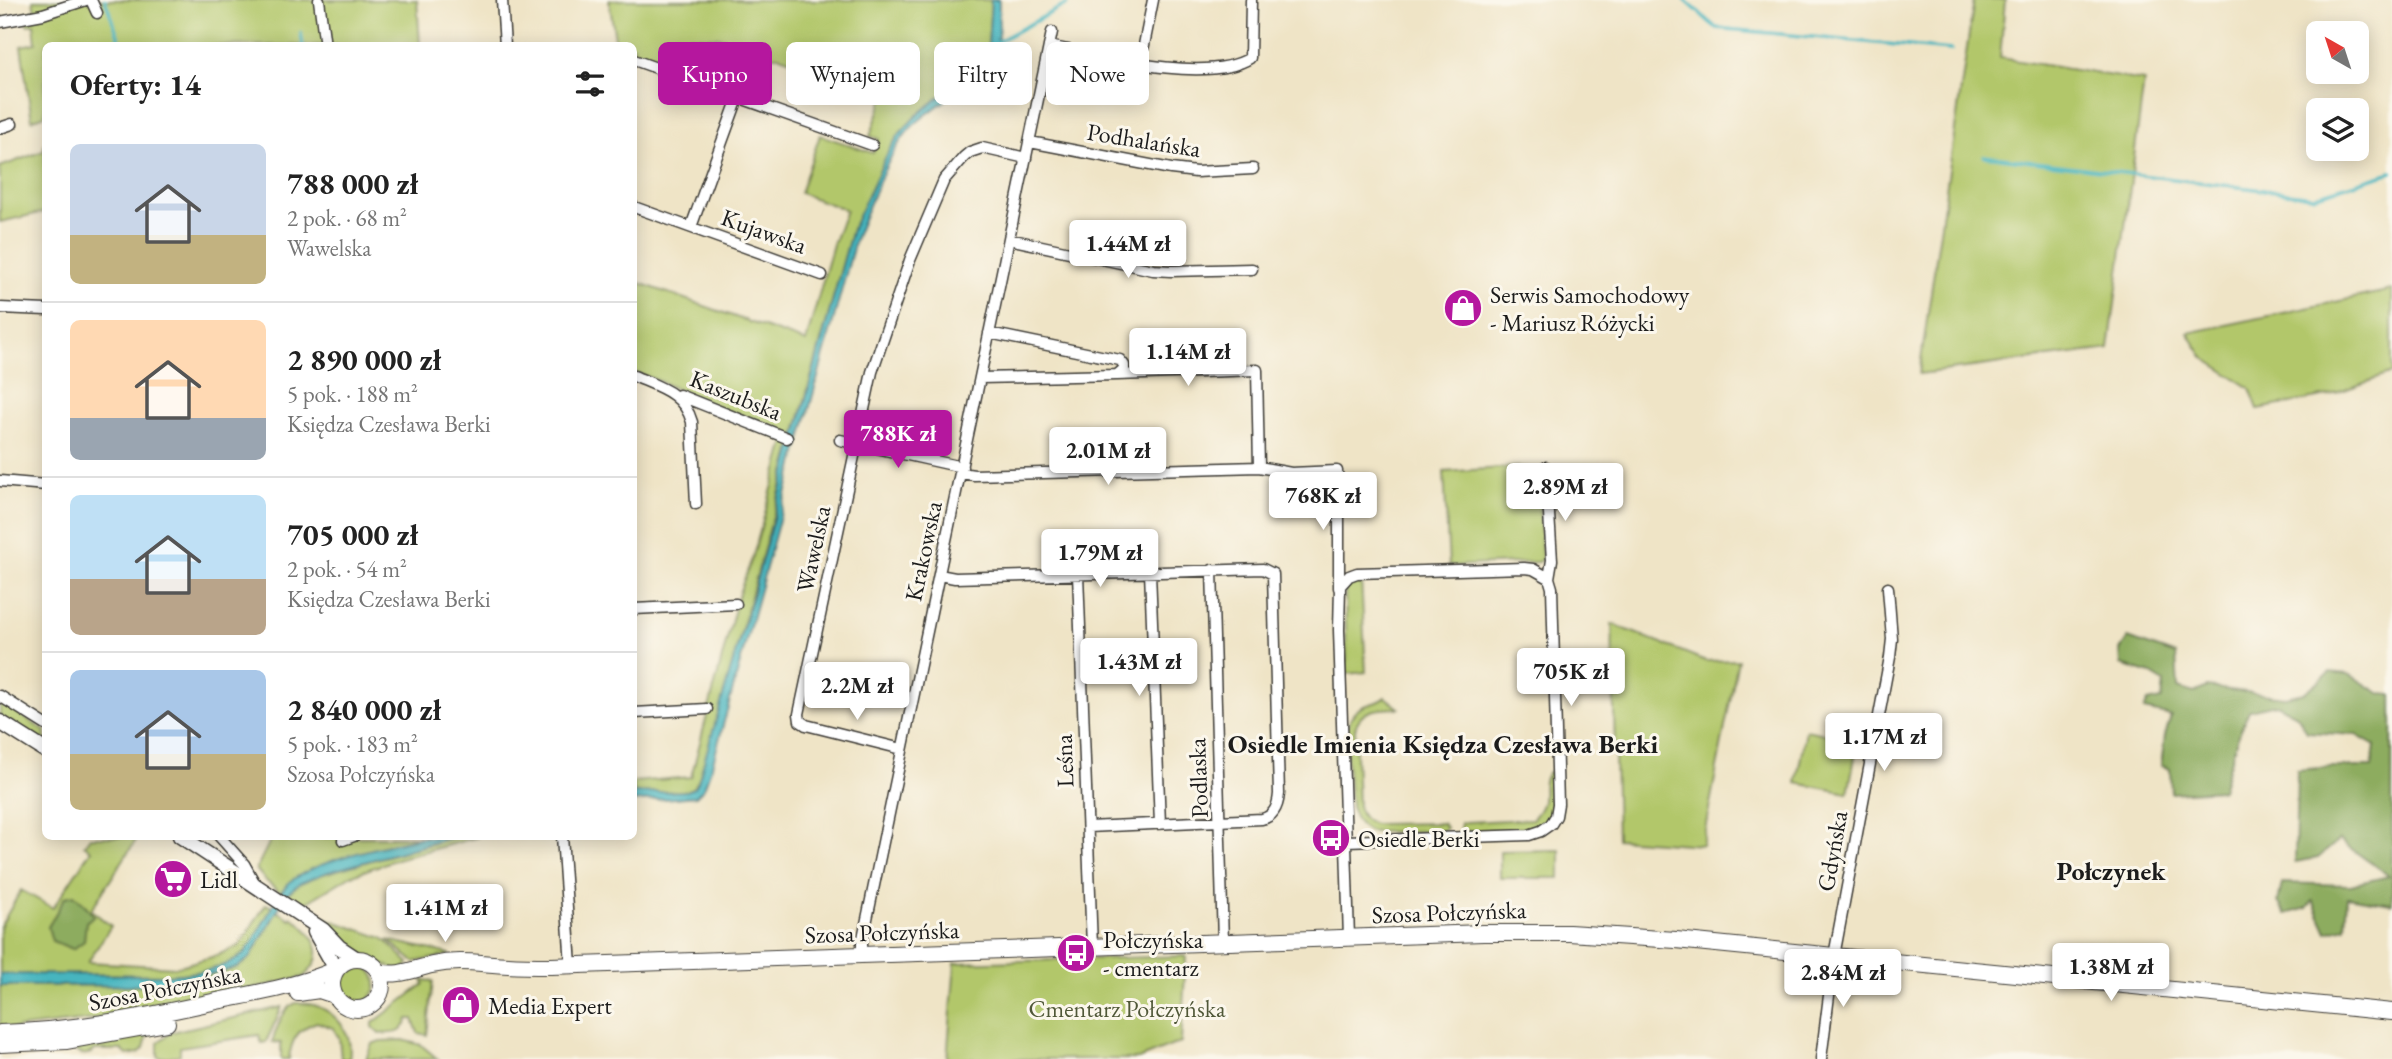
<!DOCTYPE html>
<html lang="pl">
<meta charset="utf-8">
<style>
:root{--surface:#fff;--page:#f2f2f2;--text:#222;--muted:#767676;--line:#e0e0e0;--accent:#b5179e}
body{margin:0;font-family:"EB Garamond",serif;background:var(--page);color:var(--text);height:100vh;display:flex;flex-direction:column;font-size:26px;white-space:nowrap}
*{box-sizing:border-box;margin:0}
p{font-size:23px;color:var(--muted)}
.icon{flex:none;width:38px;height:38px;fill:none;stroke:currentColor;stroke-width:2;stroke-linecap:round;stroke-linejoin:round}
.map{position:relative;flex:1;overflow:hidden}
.drawer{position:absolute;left:42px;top:42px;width:595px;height:798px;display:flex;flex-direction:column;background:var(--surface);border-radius:10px;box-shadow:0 4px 18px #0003}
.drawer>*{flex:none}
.guide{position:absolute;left:658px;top:42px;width:665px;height:63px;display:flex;gap:14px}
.needle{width:46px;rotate:321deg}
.controls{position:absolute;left:2306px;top:21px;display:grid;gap:14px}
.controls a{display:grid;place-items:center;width:63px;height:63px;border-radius:10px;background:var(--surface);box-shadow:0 4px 18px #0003;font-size:35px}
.price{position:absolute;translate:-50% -60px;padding:0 16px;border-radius:7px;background:#fff;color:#222;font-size:23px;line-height:46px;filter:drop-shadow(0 2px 4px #0008)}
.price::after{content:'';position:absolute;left:50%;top:42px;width:21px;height:16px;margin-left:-10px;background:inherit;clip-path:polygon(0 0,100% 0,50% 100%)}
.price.selected{background:var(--accent);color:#fff}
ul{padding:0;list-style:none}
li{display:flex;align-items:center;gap:21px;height:175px;padding:0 28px}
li+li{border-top:2px solid var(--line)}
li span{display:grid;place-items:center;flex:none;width:196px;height:140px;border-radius:10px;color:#555}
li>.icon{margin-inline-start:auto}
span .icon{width:84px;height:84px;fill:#fffc;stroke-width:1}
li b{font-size:30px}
h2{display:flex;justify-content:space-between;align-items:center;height:84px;padding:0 28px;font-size:30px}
.pill{padding:0 24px;border-radius:10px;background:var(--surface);box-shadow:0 4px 18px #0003;font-size:24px;line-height:63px}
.pill.selected{background:var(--accent);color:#fff}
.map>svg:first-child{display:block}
.green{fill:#b2c76b;stroke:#677244;stroke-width:2}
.forest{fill:#8dac5f;stroke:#54643e;stroke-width:2}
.water{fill:#46b5bf;stroke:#31686e;stroke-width:2}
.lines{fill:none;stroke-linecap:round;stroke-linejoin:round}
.stream{stroke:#46b5bf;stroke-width:3.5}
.minor-casing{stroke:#3c3a36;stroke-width:13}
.tertiary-casing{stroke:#3c3a36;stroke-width:17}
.secondary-casing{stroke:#3c3a36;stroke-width:18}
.minor{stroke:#fff;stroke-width:10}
.tertiary{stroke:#fff;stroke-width:14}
.secondary{stroke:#fff;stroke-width:16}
.labels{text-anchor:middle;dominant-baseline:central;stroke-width:6;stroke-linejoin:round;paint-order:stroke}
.street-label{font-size:24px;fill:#1c1c1c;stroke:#fbf7ec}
.poi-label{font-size:24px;fill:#1c1c1c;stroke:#fbf7ec;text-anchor:start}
.park-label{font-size:24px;fill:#505838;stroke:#fbf7ec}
.neighbourhood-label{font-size:26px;font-weight:bold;fill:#1c1c1c;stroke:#fbf7ec}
</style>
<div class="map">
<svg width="2392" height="1059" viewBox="0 0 2392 1059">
<rect width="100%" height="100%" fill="#fbf7ec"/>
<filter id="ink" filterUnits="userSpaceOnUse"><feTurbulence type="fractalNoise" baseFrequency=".0143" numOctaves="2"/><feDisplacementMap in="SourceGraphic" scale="14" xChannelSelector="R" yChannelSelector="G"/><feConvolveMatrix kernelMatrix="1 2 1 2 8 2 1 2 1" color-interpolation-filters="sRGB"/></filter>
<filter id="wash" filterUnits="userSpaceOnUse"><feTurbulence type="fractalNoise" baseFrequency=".00686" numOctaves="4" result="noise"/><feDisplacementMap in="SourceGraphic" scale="28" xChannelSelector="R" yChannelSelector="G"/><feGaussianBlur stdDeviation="1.57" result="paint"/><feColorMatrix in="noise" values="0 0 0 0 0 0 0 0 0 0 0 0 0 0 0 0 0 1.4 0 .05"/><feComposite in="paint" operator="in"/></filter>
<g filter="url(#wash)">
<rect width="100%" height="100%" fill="#efe4c6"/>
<path class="green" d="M 33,0 L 417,0 L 420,45 L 46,46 L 45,115 L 32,120 L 21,46 L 36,43 L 34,24 L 27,25 L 24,13 L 35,11 Z
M 609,0 L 991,0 L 988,45 L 984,60 L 915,117 L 900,133 L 852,229 L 708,752 C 703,767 702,784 687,791 L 634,793 L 634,782 L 691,777 L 739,593 L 753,556 L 785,442 L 662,382 L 634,372 L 634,281 L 806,342 L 833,244 L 846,210 L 800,193 L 820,135 L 873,153 L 879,139 L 870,136 L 885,94 L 780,56 L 747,56 C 728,30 716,39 688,36 L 690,72 L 634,54 L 634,46 L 616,45 Z
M 1974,0 L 2005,0 L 2000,58 L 2144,81 L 2109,349 L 1919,374 Z
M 45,143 L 45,212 L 0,222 L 0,167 L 43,151 Z
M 2392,290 L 2392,373 L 2328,396 L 2258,409 L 2250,388 L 2204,358 L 2188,333 Z
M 1516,467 L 1530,468 L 1538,479 L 1542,559 L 1538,562 L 1449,566 L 1444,472 Z
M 1361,578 L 1366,672 L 1347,674 L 1345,590 L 1350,583 Z
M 1612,624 L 1706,661 L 1738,660 L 1702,845 L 1617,839 Z
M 1385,697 L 1399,708 C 1381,709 1360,707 1355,729 L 1358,806 C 1361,816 1364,821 1375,824 L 1443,823 L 1446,828 L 1442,831 L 1370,832 C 1358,826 1355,819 1351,807 C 1350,784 1339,726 1356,711 C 1364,703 1377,705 1385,697 Z
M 0,702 L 45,731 L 45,745 L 0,716 Z
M 1806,730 L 1858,741 L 1848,793 L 1796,783 Z
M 1549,772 L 1553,775 C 1553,788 1555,801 1550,813 C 1547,820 1541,826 1534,828 C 1517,833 1482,831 1463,831 L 1460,829 L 1461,823 L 1466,822 L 1532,819 C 1553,799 1536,785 1549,772 Z
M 90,837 L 138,837 L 91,910 L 111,926 L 88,962 L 176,967 L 215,956 L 239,946 L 266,904 L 272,907 C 264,921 257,938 246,951 C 229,971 191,974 167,975 L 0,974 L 0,927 L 21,890 L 53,908 L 91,850 L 84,845 Z
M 272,837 L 421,837 C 384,847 302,862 281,893 L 265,880 L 256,869 Z
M 454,837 L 478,837 L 397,859 L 350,876 L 301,906 L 286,896 L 296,885 L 316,876 Z
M 1560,850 L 1560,878 L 1500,878 L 1500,851 Z
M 277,911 L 291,919 L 292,917 C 314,933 330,956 303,977 L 149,1013 L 0,1030 L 0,986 L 166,985 L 227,971 L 239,966 L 250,958 Z
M 316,915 L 383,938 L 409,963 L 403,971 L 380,964 L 372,957 L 354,951 L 314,918 Z
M 388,940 L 450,954 L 450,955 L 414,962 Z
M 1186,956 L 1181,1042 L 1138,1059 L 947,1059 L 955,963 Z
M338 984a19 19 0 1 1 38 0a19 19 0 1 1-38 0Z
M 422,980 L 433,981 L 427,1035 L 418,1033 L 413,1019 L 408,1019 C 402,1036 395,1032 379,1034 L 373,1027 L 373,1023 L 424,984 Z
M 296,1003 C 327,1002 355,1027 349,1059 L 341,1059 L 339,1038 L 333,1028 L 317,1022 C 298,1028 291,1040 289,1059 L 281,1059 L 281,1043 L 272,1042 C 277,1029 282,1008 296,1003 Z
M 282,1007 L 266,1042 L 261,1043 L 259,1035 L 180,1047 L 180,1055 L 160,1058 L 158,1056 L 158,1042 L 172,1032 Z
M 148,1034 L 144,1048 L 139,1053 L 127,1055 L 122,1050 L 95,1050 C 90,1055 81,1056 75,1051 L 76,1046 Z
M 403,1040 L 421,1045 L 438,1059 L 366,1059 L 372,1044 L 380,1041 Z"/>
<path class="forest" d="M 2128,638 L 2176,655 L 2178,688 L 2194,693 L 2207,687 L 2285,697 L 2304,693 L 2330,672 L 2349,674 L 2381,694 L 2392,695 L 2392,904 L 2347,897 L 2345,927 L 2327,932 L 2313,901 L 2307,908 L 2286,914 L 2278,902 L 2282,883 L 2350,885 L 2389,876 L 2339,840 L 2318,858 L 2295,862 L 2297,770 L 2332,767 L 2372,767 L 2375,746 L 2356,735 L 2307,732 L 2297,715 L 2276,704 L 2249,710 L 2237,739 L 2222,790 L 2171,793 L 2170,769 L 2161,765 L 2165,735 L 2171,716 L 2144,710 L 2148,702 L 2162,699 L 2164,682 L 2151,674 L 2121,665 L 2120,650 Z
M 74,895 L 87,907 L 93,916 L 86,922 L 84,941 L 73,949 L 52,941 L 48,927 L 65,897 Z"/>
<path class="water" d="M 991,0 L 999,0 C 999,17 1000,37 994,53 C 983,84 930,105 908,131 C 888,154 868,208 856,237 L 712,766 L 704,788 L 696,796 L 634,802 L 634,793 L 687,791 L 695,787 L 698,782 L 755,586 L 852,229 L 889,150 L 900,133 L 915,117 L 984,60 L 988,45 Z
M 421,837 L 454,837 L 328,872 L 300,883 L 287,894 L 250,958 L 236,968 L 166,985 L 0,986 L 0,974 L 167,975 C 192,974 230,970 247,950 C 254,940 260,928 266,918 C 273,906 279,891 290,882 C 318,859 385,846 421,837 Z"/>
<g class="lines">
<path class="stream" d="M 105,0 L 122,46
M 1685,0 L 1716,28 L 1951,50
M 301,33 L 303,46
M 995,43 L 1067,4
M 1984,156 L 2313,196 L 2392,172"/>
</g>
</g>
<g filter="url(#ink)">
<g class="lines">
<g class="minor-casing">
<path id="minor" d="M 91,0 L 97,13
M 319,0 L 325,46
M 502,0 L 505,46
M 0,22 L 43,14 L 86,0
M 1049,46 C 1098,56 1207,85 1250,58 L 1251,0
M 634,60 L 872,145
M 1140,65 L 1153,0
M 0,128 L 12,124
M 1030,142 L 1171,169 L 1196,172 L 1253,169
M 634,207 L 822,275
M 691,227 L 738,98
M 1009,239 L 1153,270 L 1171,271 L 1252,269
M 0,308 L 46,310
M 1117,375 L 1257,370 L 1259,467
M 634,376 C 659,387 684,393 692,422 L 696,504
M 980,378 L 1117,375 L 1124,369 L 1124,365 L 1120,360 L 989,333
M 679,395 L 787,438
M 840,440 L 962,467
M 961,473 L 974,475 L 1259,467 L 1291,473 L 1337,471 L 1339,495 L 1339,588
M 0,481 L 46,485
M 1212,570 L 1223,942
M 1150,572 L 1160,824
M 1078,574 L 1092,947
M 939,575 L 955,578 L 1263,569 L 1273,574 L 1279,794 C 1278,805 1275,816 1262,819 L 1088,827
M 634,609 L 736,604
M 0,696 L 46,725
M 634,713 L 707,709
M 902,749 L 806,725 L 800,721 L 799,714 L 872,372 L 910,260 L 944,180 L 964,157 L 970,152 L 982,148 L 1026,158
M 219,836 L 244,864 L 255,884
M 562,836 L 571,965
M 343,840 L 354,836
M 1346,841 L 1529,835 L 1541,831 L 1551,824 L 1556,816 L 1558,804 L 1552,588 L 1549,578 L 1552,560 L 1546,467
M 1349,938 L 1339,630 L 1340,586 L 1349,576 L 1357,573 L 1524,568 L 1533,569 L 1549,578
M 862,955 L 862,943 L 1052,32
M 1821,1059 L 1834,956 L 1890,657 L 1892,639 L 1888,588"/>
</g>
<g class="tertiary-casing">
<path id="tertiary" d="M 0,722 L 46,751
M 180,836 L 323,930 L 339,947 L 357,959
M 315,932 L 336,969"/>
</g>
<g class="secondary-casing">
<path id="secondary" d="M332 984a25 25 0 1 1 50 0a25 25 0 1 1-50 0Z
M 379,972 C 398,977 413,969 432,965 C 460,959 481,964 508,965 C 522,966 537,966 551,966 L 1483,933 L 1569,933 L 1676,940 L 2392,1012
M 298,993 L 319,990 L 334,995
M 0,1033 C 74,1031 145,1017 217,1001 C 257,993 298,986 335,970
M 0,1044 L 67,1041 L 167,1023"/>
</g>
<use href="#minor" class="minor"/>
<use href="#tertiary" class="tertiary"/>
<use href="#secondary" class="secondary"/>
</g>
</g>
<defs>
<g id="shop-disc" transform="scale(2.0125)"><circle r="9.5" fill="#b5179e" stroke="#fbf7ec"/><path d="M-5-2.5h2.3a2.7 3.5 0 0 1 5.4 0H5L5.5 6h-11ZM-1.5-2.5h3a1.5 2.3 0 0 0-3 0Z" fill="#fff"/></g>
<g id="bus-disc" transform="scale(2.0125)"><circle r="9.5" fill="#b5179e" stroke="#fbf7ec"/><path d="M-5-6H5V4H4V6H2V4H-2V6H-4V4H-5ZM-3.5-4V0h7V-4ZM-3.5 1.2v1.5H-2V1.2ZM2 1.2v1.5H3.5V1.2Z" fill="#fff"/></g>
<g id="supermarket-disc" transform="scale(2.0125)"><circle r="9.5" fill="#b5179e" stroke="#fbf7ec"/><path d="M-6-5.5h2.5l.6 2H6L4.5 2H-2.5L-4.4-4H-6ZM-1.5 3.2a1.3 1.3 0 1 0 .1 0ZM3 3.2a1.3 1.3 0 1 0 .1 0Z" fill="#fff"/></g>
</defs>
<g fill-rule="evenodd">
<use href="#shop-disc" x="1463" y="308"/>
<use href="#bus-disc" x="1331" y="838"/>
<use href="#supermarket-disc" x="173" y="879"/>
<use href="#bus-disc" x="1076" y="953"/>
<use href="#shop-disc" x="461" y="1005"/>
</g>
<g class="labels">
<g class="street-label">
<text transform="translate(1144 140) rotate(9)">Podhalańska</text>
<text transform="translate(764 231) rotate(20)">Kujawska</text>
<text transform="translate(736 395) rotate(22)">Kaszubska</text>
<text transform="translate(813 549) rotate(-78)">Wawelska</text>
<text transform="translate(923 551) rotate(-78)">Krakowska</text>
<text transform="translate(1064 761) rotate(-92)">Leśna</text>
<text transform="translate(1198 778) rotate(-92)">Podlaska</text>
<text transform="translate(1832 851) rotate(-80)">Gdyńska</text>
<text transform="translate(1449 912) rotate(-2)">Szosa Połczyńska</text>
<text transform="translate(882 932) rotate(-2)">Szosa Połczyńska</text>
<text transform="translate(165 988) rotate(-11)">Szosa Połczyńska</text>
</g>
<g class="poi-label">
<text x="1490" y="294">Serwis Samochodowy<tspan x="1490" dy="28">- Mariusz Różycki</tspan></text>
<text x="1358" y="838">Osiedle Berki</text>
<text x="200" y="879">Lidl</text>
<text x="1103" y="939">Połczyńska<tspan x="1103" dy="28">- cmentarz</tspan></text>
<text x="488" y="1005">Media Expert</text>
</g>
<g class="park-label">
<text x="1127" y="1008">Cmentarz Połczyńska</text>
</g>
<g class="neighbourhood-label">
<text x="1443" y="744">Osiedle Imienia Księdza Czesława Berki</text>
<text x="2111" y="871">Połczynek</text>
</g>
</g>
</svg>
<div class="controls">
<a><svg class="needle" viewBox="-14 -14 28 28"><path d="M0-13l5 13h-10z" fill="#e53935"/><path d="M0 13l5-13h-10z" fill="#767676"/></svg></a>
<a><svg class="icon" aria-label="layers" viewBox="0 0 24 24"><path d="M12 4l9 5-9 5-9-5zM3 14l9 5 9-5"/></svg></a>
</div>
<b class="price" style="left:1128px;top:280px">1.44M zł</b>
<b class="price" style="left:1188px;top:388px">1.14M zł</b>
<b class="price selected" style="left:898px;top:470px">788K zł</b>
<b class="price" style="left:1108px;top:487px">2.01M zł</b>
<b class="price" style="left:1565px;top:523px">2.89M zł</b>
<b class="price" style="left:1323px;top:532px">768K zł</b>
<b class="price" style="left:1100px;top:589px">1.79M zł</b>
<b class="price" style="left:1139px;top:698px">1.43M zł</b>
<b class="price" style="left:1571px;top:708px">705K zł</b>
<b class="price" style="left:857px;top:722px">2.2M zł</b>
<b class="price" style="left:1884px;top:773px">1.17M zł</b>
<b class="price" style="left:445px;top:944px">1.41M zł</b>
<b class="price" style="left:2111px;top:1003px">1.38M zł</b>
<b class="price" style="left:1843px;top:1009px">2.84M zł</b>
<div class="guide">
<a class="pill selected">Kupno</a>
<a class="pill">Wynajem</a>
<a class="pill">Filtry</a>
<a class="pill">Nowe</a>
</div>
<section class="drawer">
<h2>Oferty: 14<svg class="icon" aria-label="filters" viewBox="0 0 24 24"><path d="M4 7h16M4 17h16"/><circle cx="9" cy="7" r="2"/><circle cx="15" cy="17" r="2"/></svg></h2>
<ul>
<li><span style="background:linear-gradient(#c9d6e8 65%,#c2b280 0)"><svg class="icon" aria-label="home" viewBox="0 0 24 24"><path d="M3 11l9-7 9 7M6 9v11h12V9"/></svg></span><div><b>788 000 zł</b><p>2 pok. · 68 m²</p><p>Wawelska</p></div></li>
<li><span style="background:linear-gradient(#ffd9b3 70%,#9aa5b1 0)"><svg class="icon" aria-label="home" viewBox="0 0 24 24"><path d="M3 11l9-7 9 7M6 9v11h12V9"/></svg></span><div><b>2 890 000 zł</b><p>5 pok. · 188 m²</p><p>Księdza Czesława Berki</p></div></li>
<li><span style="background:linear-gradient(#bfe0f5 60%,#b9a48a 0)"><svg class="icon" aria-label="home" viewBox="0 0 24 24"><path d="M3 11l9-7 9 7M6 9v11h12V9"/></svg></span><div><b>705 000 zł</b><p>2 pok. · 54 m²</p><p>Księdza Czesława Berki</p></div></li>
<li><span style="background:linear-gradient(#a9c7e8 60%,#c2b280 0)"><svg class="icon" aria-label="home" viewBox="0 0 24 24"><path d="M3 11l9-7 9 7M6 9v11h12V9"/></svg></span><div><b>2 840 000 zł</b><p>5 pok. · 183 m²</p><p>Szosa Połczyńska</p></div></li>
</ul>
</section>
</div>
